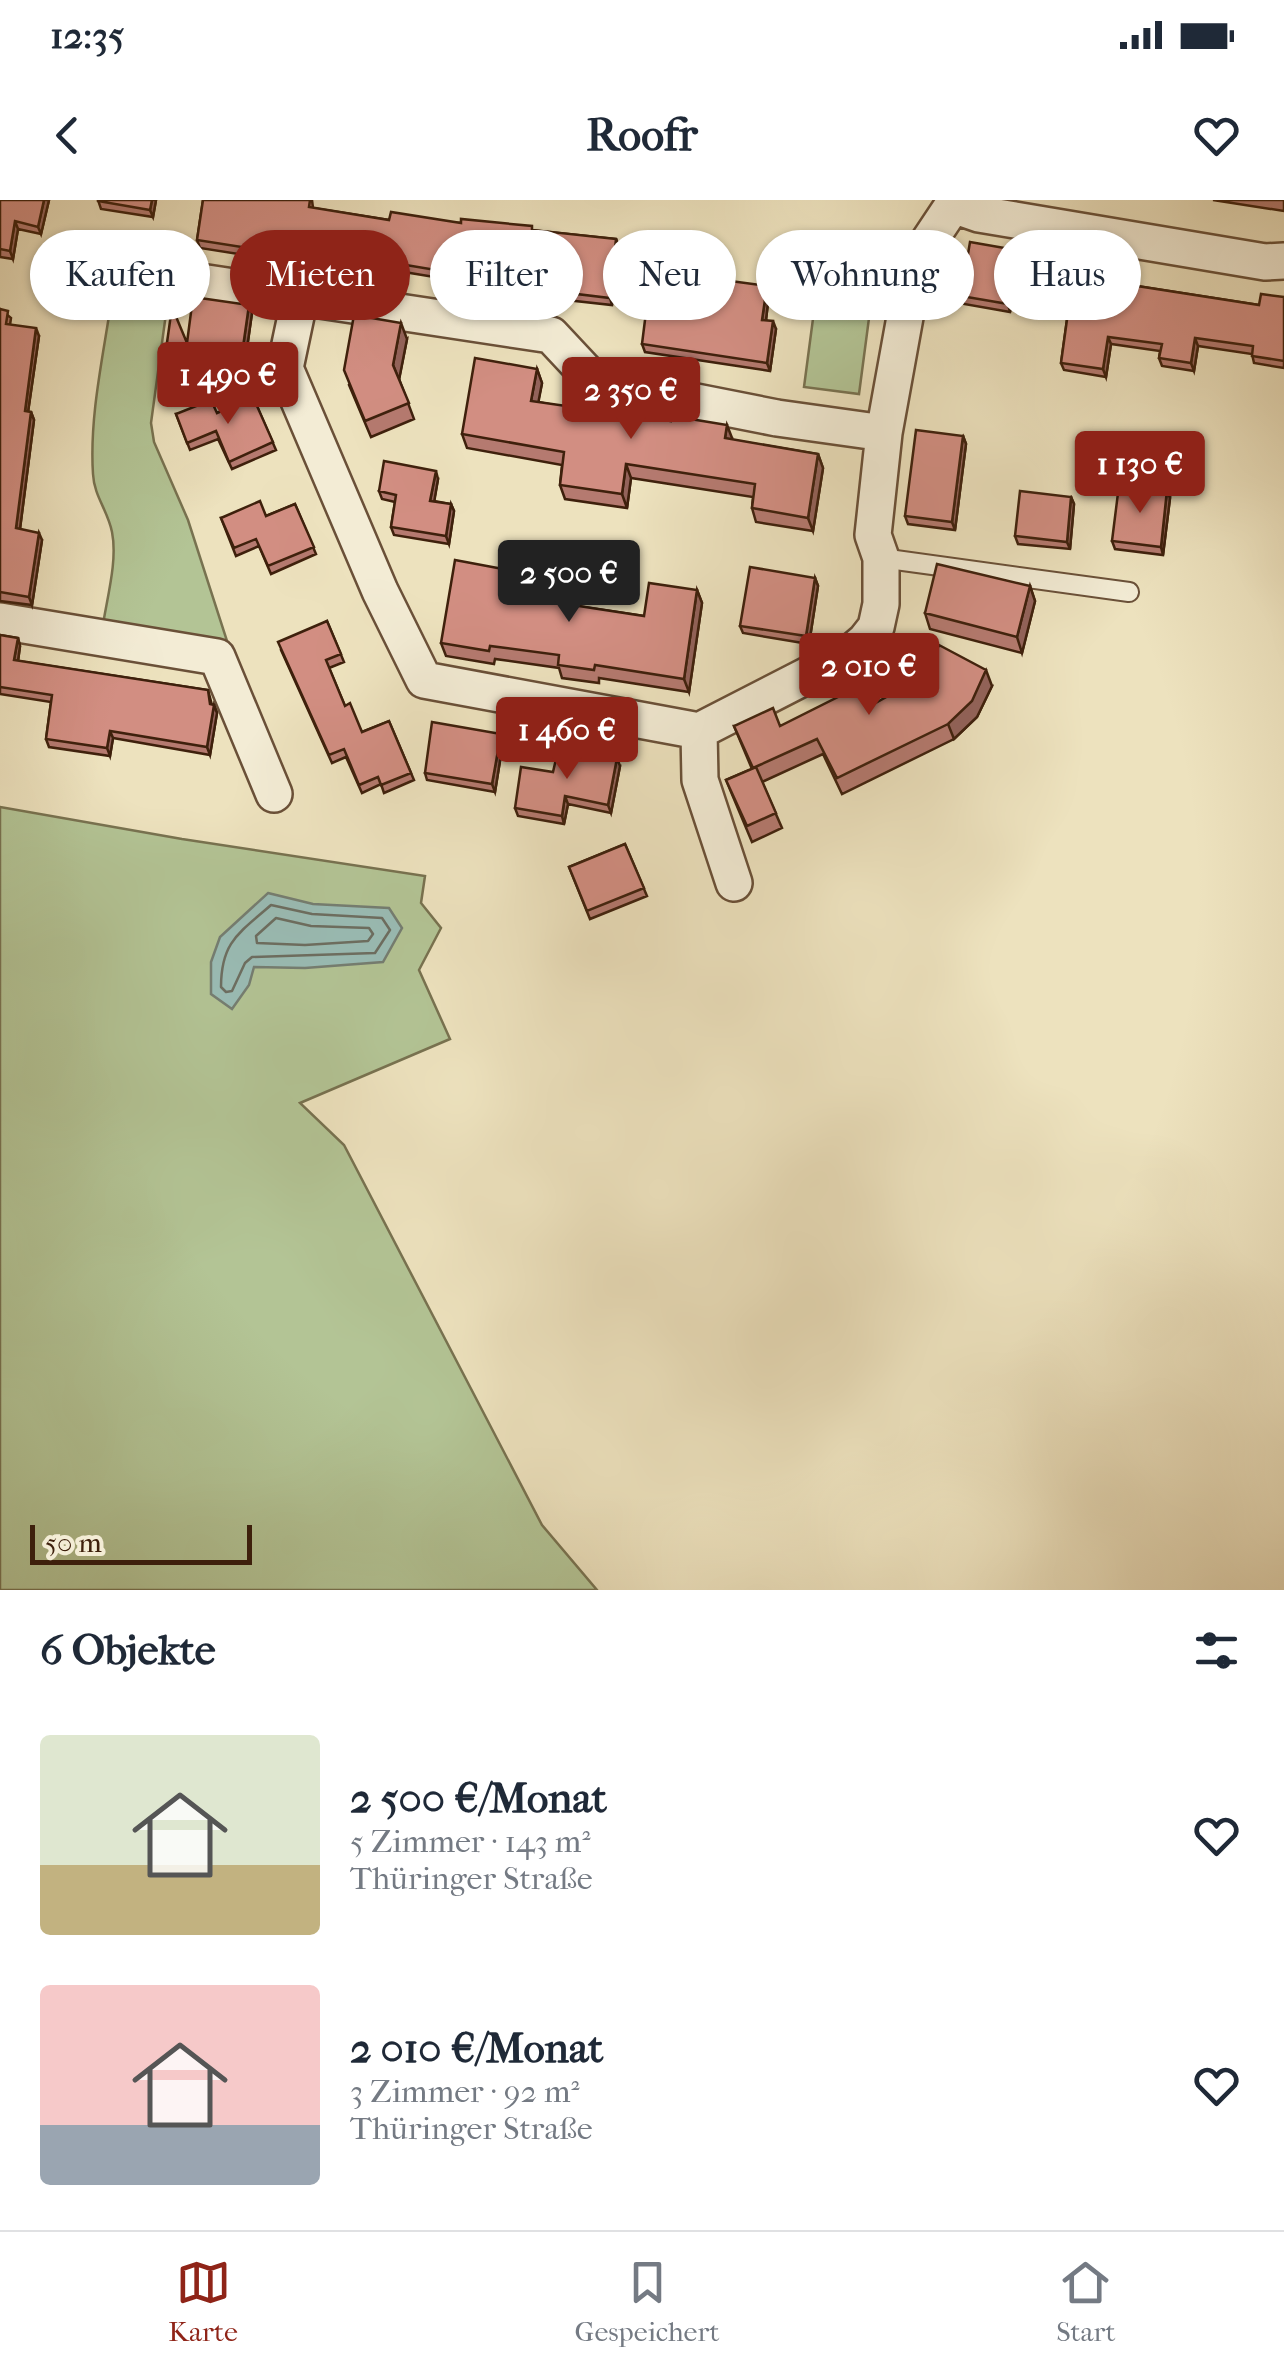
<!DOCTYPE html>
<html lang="de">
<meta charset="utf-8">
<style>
:root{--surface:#fff;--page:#f6f6f7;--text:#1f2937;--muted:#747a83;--line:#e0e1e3;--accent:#8f2418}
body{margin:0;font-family:"IM FELL French Canon",serif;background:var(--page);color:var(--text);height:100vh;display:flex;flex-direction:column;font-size:38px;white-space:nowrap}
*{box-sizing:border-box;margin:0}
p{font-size:32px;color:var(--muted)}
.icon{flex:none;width:55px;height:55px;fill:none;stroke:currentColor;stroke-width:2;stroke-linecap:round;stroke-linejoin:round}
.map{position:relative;height:1390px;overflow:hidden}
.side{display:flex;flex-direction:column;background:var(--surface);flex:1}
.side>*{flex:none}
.hud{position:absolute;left:30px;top:30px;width:1225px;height:90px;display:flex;gap:20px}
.scale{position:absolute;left:30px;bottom:25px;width:222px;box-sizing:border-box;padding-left:10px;border:5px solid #3e200c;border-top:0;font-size:28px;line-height:35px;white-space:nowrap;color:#3e200c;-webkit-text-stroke:8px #f3ecd5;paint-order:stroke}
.price{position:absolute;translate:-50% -85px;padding:0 22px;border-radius:10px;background:var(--accent);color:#fff;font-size:32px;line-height:65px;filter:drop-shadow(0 2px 5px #0008)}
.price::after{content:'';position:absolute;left:50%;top:60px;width:30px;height:22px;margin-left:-15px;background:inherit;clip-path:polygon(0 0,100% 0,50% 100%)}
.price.on{background:#222;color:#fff}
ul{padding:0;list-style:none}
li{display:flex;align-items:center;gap:30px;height:250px;padding:0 40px}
li span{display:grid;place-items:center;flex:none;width:280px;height:200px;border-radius:10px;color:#555}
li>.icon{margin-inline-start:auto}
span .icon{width:120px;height:120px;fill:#fffc;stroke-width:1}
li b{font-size:42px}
h2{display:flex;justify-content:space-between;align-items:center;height:120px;padding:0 40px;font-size:42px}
.chip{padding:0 35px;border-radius:45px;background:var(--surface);box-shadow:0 2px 8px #0004;font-size:35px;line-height:90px}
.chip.on{background:var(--accent);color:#fff}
.status{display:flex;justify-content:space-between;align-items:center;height:70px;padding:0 50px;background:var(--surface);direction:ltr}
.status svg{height:28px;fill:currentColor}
header{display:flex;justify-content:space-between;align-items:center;height:130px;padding:0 40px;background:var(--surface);font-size:45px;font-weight:800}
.menu{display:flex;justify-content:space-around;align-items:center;height:140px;border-top:2px solid var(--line);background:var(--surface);font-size:28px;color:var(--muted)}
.menu a{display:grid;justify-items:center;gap:5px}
.menu .on{color:var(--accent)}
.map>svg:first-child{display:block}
.green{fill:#b3c495;stroke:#787250;stroke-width:2.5}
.water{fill:#9abdb6;stroke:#757e72;stroke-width:2.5}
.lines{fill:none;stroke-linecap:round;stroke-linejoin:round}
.shore{stroke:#6c6e61;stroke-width:2.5}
.lane-casing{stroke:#6a5038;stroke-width:22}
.street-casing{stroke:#6a5038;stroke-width:40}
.lane{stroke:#f3ecd5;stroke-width:18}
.street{stroke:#f3ecd5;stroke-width:35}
.wall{fill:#b57a70;stroke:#3e200c;stroke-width:2.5}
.shaded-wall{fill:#93635b;stroke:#3e200c;stroke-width:2.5}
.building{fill:#d28e82;stroke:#3e200c;stroke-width:2.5}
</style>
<div class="status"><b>12:35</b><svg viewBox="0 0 49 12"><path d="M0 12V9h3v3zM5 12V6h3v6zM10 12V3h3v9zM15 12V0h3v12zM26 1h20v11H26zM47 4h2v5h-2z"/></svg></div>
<header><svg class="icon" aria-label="back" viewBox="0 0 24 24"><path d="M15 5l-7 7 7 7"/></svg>Roofr<svg class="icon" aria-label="heart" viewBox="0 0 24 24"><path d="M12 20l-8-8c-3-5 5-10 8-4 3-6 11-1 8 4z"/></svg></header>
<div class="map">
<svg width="1284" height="1390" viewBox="0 0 1284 1390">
<rect width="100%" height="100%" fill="#ede2be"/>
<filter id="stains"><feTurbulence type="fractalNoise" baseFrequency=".002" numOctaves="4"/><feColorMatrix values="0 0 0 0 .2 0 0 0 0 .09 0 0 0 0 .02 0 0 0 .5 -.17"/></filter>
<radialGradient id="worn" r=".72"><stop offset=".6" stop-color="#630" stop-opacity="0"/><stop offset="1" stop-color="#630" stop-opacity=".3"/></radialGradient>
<path class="green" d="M 113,89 L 168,99 L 151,223 L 154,242 L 188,320 L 228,444 L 102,431 C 106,401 118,362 112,332 C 108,311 94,296 93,274 C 89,213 105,149 113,89 Z
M 816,96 L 871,103 L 859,194 L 804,187 Z
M 0,607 L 182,639 L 425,676 L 421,703 L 441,728 L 419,770 L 450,839 L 300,903 L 344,945 L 542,1325 L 597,1390 L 0,1390 Z"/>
<path class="water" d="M 268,693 L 313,704 L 389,708 L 402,728 L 383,762 L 305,768 L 254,767 L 249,785 L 232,809 L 211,794 L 211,762 L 220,737 Z"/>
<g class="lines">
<path class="shore" d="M 271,705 L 312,714 L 382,718 L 390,730 L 375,753 L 252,757 L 245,763 L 232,791 L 226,792 L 221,787 C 221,742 239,733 271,705 Z
M 276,718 L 311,726 L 369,728 L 373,734 L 368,741 L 305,745 L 257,743 L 256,736 Z"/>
<g class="lane-casing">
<path id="lane" d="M 881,358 L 1129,392"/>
</g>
<g class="street-casing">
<path id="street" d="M 953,5 L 979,14 L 1265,62 L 1284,61
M 121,70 L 300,97
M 884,233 L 777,218 L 595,182 L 551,135 L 300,97 L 285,168 L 380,391 L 424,480 L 699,531 L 851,453 L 865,441 L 876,427 L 881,404 L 881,358 L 873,335 L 884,233 L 915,62 L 953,5
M 0,421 L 217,457 L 274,594
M 699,531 L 700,580 L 734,683"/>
</g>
<use href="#lane" class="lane"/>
<use href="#street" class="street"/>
</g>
<path class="wall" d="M 0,0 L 49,0 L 41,34 L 18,29 L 13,59 L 0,57 Z
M 98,0 L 156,0 L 153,17 L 101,9 Z
M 203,0 L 312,0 L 313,8 L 389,20 L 461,23 L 616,39 L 619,47 L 612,105 L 530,96 L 529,100 L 473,95 L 470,87 L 471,83 L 343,62 L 341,70 L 200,48 L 197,40 Z
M 1213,0 L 1284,0 L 1284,11 Z
M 1019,58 L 1010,112 L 964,104 L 961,96 Z
M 1073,76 L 1259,105 L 1284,97 L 1284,168 L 1254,163 L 1252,154 L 1198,146 L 1194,171 L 1162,166 L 1159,158 L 1160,151 L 1111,144 L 1106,177 L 1064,170 L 1061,163 Z
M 767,86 L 769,94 L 766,120 L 776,129 L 770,171 L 645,152 L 642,144 L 721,96 Z
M 249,105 L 252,113 L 245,162 L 192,155 L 201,177 L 166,172 L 164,164 L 187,143 Z
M 0,109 L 11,118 L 10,125 L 39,136 L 28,212 L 31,212 L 34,220 L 20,329 L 42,340 L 32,405 L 0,401 Z
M 407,139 L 399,179 L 414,219 L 371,237 L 349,185 Z
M 537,169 L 542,183 L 538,202 L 732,238 L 732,240 L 818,254 L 823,268 L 813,331 L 756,322 L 752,308 L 753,297 L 631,278 L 627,308 L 565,299 L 560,285 L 562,265 L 467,248 L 462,234 Z
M 253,197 L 276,250 L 232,269 L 218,239 L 190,250 L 176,214 L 217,213 Z
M 963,236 L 966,244 L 955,330 L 908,324 L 905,316 Z
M 438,279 L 434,301 L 451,304 L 454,311 L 449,344 L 394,335 L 391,327 L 395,302 L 382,299 L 379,291 Z
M 1071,297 L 1074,304 L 1070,349 L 1018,344 L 1015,336 Z
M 1170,298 L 1163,355 L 1115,349 L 1112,341 Z
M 295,304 L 316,354 L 271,374 L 259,346 L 236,356 L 221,318 L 266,316 Z
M 503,369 L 508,382 L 507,388 L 573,397 L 577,406 L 644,416 L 697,390 L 702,403 L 689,492 L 599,478 L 599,483 L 562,478 L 559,468 L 495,459 L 494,464 L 446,456 L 441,443 Z
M 815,378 L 818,386 L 809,444 L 743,433 L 740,426 Z
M 1030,386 L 1035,401 L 1022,453 L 930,429 L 925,413 Z
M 327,421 L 344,462 L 329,468 L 345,506 L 362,532 L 389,521 L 414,580 L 384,593 L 381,584 L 362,593 L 346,557 L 332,563 L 281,450 Z
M 0,435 L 18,438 L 20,446 L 18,461 L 208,490 L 212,505 L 214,505 L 217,513 L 210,555 L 113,538 L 110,556 L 49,547 L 46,539 L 51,502 L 0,494 Z
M 992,486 L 977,517 L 954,539 L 842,594 L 823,554 L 762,582 L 782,628 L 752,642 L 726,580 L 752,569 L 734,526 L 780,526 L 870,506 Z
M 503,542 L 495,592 L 427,580 L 425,573 Z
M 620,566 L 611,613 L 568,604 L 564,624 L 518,616 L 515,608 L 553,572 Z
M 625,644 L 647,696 L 590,719 L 569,667 Z"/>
<path class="shaded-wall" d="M 44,0 L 49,0 L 41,34 L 38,27 Z
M 152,0 L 156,0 L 153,17 L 150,10 Z
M 15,21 L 18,29 L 13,59 L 10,51 Z
M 616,39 L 619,47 L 612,105 L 610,98 Z
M 1016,50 L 1019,58 L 1010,112 L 1008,104 Z
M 767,86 L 769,94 L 765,128 L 762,120 Z
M 249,105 L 252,113 L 245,162 L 242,154 Z
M 773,121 L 776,129 L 770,171 L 767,163 Z
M 401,123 L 407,139 L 399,180 L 393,165 Z
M 36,128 L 39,136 L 27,219 L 25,211 Z
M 1108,137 L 1111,144 L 1106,177 L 1103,169 Z
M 1195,138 L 1198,146 L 1194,171 L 1191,163 Z
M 537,169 L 542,183 L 536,215 L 531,201 Z
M 31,212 L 34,220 L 19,336 L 16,328 Z
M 727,225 L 732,238 L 730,252 L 725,238 Z
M 963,236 L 966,244 L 955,330 L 952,322 Z
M 818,254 L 823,268 L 813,331 L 808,318 Z
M 626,264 L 631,278 L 627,308 L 622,294 Z
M 436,271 L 438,279 L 433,309 L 430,301 Z
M 1167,290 L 1170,298 L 1163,355 L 1161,347 Z
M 1071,297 L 1074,304 L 1070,349 L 1067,342 Z
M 451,304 L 454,311 L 449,344 L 446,336 Z
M 39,333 L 42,340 L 32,405 L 29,397 Z
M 503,369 L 508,382 L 505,400 L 500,387 Z
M 815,378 L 818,386 L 809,444 L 806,436 Z
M 1030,386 L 1035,401 L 1022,453 L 1017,437 Z
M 697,390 L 702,403 L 689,492 L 684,479 Z
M 18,438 L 20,446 L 17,468 L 14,460 Z
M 986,470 L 992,486 L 977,517 L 954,539 L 948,524 Z
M 214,505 L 217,513 L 210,555 L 207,547 Z
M 110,531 L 113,538 L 110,556 L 107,548 Z
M 501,534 L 503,542 L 495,592 L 492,584 Z
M 617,558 L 620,566 L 611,613 L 608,605 Z
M 565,596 L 568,604 L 564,624 L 562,616 Z"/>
<path class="building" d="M 0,0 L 44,0 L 38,27 L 15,21 L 10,51 L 0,49 Z
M 98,0 L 152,0 L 150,10 L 98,1 Z
M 203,0 L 310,0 L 309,7 L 389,20 L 391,12 L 461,23 L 461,19 L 532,26 L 532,30 L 616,39 L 610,98 L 527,88 L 527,92 L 470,87 L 472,76 L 340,54 L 339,62 L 197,40 Z
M 970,42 L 1016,50 L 1008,104 L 961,96 Z
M 1073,76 L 1259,105 L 1261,94 L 1284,97 L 1284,161 L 1252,156 L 1253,146 L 1195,138 L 1191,163 L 1159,158 L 1162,144 L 1108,137 L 1103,169 L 1061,163 Z
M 723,80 L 767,86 L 762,120 L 773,121 L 767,163 L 642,144 L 649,88 L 721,96 Z
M 193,97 L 249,105 L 242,154 L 189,147 L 198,169 L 164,164 L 172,107 L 187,143 Z
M 0,109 L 8,111 L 6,124 L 36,128 L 25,211 L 31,212 L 16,328 L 39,333 L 29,397 L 0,392 Z
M 354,115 L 401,123 L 393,165 L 409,203 L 365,221 L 344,170 Z
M 475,158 L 537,169 L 531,201 L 671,221 L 672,216 L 727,225 L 725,238 L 818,254 L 808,318 L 752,308 L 755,284 L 626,264 L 622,294 L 560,285 L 564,252 L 462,234 Z
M 253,197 L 273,242 L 229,262 L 216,231 L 187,243 L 176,214 L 211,200 L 217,213 Z
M 916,230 L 963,236 L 952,322 L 905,316 Z
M 384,261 L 436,271 L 430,301 L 451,304 L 446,336 L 391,327 L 396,295 L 379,291 Z
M 1119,285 L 1167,290 L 1161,347 L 1112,341 Z
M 1020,291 L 1071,297 L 1067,342 L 1015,336 Z
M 260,301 L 266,316 L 295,304 L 314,347 L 268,366 L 256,339 L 234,348 L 221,318 Z
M 455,360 L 503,369 L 500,387 L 573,397 L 572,405 L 644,416 L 649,383 L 697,390 L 684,479 L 595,465 L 594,470 L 558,465 L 559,455 L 490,446 L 489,451 L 441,443 Z
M 937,364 L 1030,386 L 1017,437 L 925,413 Z
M 750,367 L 815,378 L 806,436 L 740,426 Z
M 327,421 L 341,454 L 326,460 L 345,506 L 350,503 L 362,532 L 389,521 L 411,573 L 381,585 L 378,577 L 359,585 L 344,549 L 329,555 L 278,442 Z
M 0,435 L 18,438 L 14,460 L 208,490 L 210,504 L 214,505 L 207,547 L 110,531 L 107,548 L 46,539 L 52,495 L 0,487 Z
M 939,445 L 986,470 L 972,501 L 948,524 L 837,578 L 817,539 L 753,568 L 734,526 L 773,508 L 780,526 L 860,486 L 870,506 L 915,481 L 931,464 Z
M 432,522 L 501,534 L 492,584 L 425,573 Z
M 559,546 L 617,558 L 608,605 L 565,596 L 562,616 L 515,608 L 521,567 L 553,572 Z
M 756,567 L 776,613 L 747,626 L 726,580 Z
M 625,644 L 644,688 L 587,711 L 569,667 Z"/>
<rect width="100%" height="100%" filter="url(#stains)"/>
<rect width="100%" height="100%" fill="url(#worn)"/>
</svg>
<div class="scale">50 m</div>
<b class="price" style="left:228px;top:227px">1 490 €</b>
<b class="price" style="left:631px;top:242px">2 350 €</b>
<b class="price" style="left:1140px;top:316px">1 130 €</b>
<b class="price on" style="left:569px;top:425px">2 500 €</b>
<b class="price" style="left:869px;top:518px">2 010 €</b>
<b class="price" style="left:567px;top:582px">1 460 €</b>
<div class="hud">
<a class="chip">Kaufen</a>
<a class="chip on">Mieten</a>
<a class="chip">Filter</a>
<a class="chip">Neu</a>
<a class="chip">Wohnung</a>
<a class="chip">Haus</a>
</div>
</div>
<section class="side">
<h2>6 Objekte<svg class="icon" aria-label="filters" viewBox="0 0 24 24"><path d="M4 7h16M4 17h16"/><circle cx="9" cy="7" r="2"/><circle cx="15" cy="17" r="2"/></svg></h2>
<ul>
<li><span style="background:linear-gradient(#dfe7d0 65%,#c2b280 0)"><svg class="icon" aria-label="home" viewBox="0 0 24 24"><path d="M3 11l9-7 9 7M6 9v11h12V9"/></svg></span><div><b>2 500 €/Monat</b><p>5 Zimmer · 143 m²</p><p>Thüringer Straße</p></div><svg class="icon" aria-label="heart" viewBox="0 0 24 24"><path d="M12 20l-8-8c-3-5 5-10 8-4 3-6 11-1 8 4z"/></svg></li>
<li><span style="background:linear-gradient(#f6c9c9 70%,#9aa5b1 0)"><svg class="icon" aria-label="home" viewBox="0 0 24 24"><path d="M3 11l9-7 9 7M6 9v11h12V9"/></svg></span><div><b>2 010 €/Monat</b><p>3 Zimmer · 92 m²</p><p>Thüringer Straße</p></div><svg class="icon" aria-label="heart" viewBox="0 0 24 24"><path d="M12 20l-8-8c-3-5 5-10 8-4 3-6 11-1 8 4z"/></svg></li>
</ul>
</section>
<nav class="menu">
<a class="on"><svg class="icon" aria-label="map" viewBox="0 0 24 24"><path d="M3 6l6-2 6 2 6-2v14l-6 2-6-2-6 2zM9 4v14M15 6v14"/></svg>Karte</a>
<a><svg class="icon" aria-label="saved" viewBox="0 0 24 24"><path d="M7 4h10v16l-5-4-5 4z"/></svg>Gespeichert</a>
<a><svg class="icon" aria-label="home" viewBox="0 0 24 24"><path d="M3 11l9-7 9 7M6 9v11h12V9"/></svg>Start</a>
</nav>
